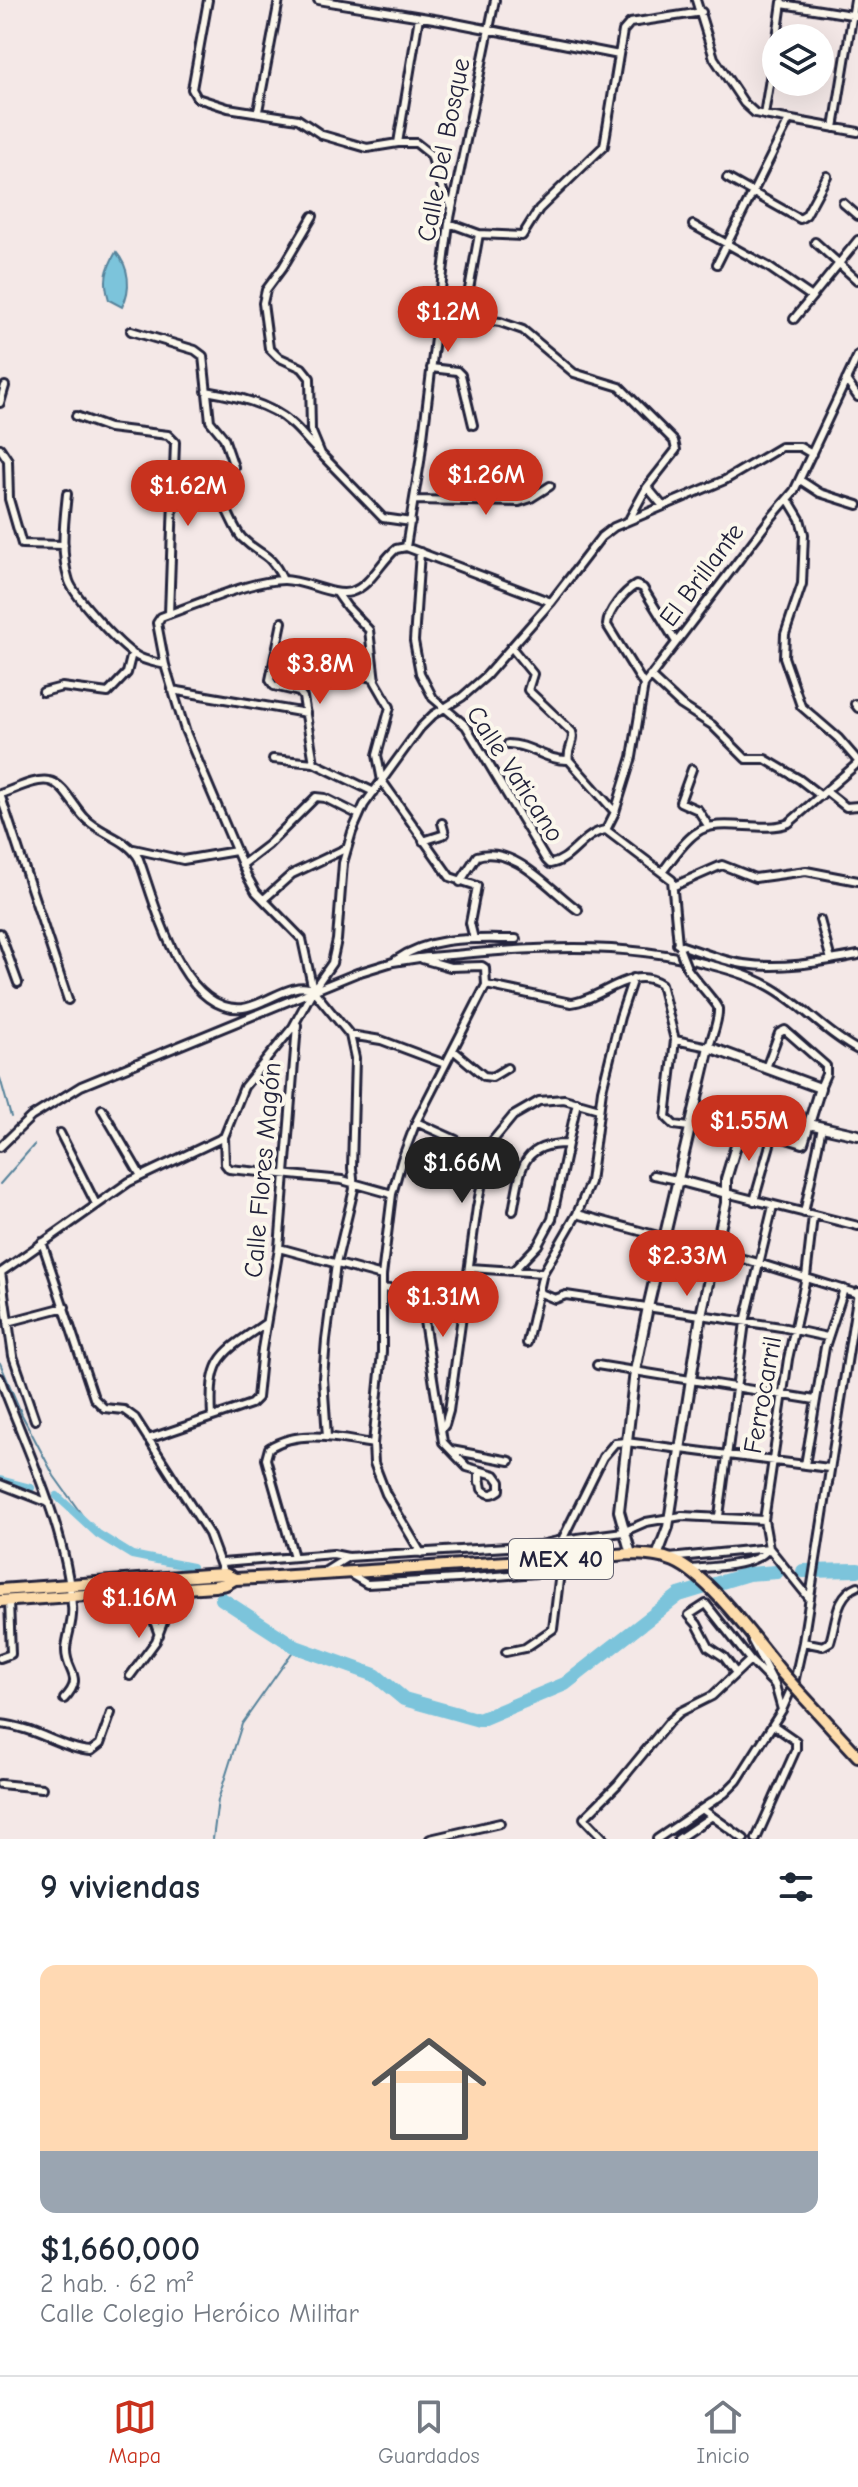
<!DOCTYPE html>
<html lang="es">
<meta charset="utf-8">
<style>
:root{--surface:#fff;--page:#f6f6f7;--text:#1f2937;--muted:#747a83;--line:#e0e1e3;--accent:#c8321e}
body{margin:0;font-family:"Comic Neue",sans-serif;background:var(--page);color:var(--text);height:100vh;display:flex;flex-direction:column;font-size:30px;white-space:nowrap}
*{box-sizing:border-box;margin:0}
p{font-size:26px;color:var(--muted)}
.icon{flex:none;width:44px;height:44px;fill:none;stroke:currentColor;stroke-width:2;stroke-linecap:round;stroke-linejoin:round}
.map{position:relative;height:1839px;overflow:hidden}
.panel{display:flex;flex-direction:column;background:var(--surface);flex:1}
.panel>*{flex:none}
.fabs{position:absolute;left:762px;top:24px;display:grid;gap:16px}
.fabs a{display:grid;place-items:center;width:72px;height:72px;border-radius:50%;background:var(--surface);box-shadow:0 8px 32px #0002;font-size:40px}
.price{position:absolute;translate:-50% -68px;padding:0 18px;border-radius:28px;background:var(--accent);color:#fff;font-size:26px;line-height:52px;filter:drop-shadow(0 2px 4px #0008)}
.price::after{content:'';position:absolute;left:50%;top:48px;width:24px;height:18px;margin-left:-12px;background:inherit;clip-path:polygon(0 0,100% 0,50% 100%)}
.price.selected{background:#222;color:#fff}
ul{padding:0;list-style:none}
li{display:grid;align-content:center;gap:16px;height:424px;padding:0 40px}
li span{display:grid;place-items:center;height:248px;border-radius:16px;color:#555}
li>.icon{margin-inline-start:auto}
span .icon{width:144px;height:144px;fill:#fffc;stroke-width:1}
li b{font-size:34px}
h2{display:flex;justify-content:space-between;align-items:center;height:96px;padding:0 40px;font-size:34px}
.tab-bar{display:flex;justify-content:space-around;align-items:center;height:112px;border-top:2px solid var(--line);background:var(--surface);font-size:22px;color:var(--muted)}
.tab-bar a{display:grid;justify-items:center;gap:4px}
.tab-bar .selected{color:var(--accent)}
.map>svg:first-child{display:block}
.water{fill:#7bc4db;stroke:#57839b;stroke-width:2}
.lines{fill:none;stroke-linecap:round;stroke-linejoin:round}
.stream{stroke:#57839b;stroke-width:2}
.canal{stroke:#7bc4db;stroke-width:8}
.river{stroke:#7bc4db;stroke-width:14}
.minor-casing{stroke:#22223b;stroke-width:12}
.tertiary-casing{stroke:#22223b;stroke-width:14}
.primary-casing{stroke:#22223b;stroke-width:16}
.minor{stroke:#fbf7ec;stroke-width:6}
.tertiary{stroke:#fbf7ec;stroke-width:8}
.primary{stroke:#fddcac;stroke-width:10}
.minor-bridge-casing{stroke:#22223b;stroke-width:12;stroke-linecap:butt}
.primary-bridge-casing{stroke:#22223b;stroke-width:16;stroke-linecap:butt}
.minor-bridge{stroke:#fbf7ec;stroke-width:6}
.primary-bridge{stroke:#fddcac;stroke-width:10}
.labels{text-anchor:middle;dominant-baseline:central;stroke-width:8;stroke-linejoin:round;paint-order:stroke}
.shield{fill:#fbf7ec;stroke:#636270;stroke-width:2}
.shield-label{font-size:24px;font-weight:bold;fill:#22223b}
.street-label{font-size:26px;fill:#22223b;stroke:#fbf7ec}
</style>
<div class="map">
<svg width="858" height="1839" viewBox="0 0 858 1839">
<rect width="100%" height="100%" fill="#f4e8e7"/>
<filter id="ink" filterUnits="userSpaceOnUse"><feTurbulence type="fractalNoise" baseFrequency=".0125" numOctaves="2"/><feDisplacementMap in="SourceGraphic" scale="16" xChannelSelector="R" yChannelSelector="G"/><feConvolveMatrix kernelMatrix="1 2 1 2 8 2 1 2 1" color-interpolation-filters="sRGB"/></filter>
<g filter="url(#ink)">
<path class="water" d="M 116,252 C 129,267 132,288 122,307 L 109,300 C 103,281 106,269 116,252 Z"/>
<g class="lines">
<path class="stream" d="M 0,1078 L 11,1117
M 0,1184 L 34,1145
M 0,1363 L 22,1415 L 54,1476 L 92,1529
M 213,1839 L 218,1800 L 242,1724 L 296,1647"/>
<path class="canal" d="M 0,1480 L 31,1488
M 57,1496 L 98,1534 L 132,1555 L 192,1567"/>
<path class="river" d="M 803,1571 L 858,1570
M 222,1599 L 296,1647 L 375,1675 L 404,1699 L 479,1720 L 565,1684 L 679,1595 L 748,1574 L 777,1572"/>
<g class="minor-casing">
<path id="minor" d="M 208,0 L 192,89 L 197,98 L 228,108 L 298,119 L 322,135 L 367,148 L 398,143 L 416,143 L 431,155 L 444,194 L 452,207
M 318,0 L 440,20 L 619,55 L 623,31 L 630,23 L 702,12
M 696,0 L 714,58 L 744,103 L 755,113 L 764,115 L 858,132
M 782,4 L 858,16
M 777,38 L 782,2
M 258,111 L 279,0
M 764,115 L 776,42
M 834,128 L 855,0
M 398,143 L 419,17
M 727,178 L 800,219 L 806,215 L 827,176
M 843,203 L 858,216
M 313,216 L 283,267 L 266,290 L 263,303 L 269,348 L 278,357 L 302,368 L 310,378 L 311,430 L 321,454 L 383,518 L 411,522
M 449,223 L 479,234 L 522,236 L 539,209 L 604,146 L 619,55
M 693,225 L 767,266 L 812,297
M 815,242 L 857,280
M 717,264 L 789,120
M 437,313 L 500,322 L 523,330 L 574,373 L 620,387 L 674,441 L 676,450 L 647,487 L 630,518
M 464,317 L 479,234
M 794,319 L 858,240
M 131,331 L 195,350 L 203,356 L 210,421 L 224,438 L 234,467
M 431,368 L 457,371 L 461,375 L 473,425
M 846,380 L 858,397
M 206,391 C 234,396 269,403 291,423 C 301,431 308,442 318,451
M 0,403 L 5,386
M 76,416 L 109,428 L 168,435 L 175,442 L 169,614
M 0,448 L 8,460 L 9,499 L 22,544 L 64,545
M 800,480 L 820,493 L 858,505
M 647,487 L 662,505
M 67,494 C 64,522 60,553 69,581 C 74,596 120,646 135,655 C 144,661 154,662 165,665
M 231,497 L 226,509 C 231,518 235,530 242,538 C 261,557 269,550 283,580
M 788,499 L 800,519 L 804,534 L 802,584 L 785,634 L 784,657 L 801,706 L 838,738 L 858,761
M 415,500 L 519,502 L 531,498 L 550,486
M 406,547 L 420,462 L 449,223 L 495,0
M 406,547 L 551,602
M 420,552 L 414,641 L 420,673 L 433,698 L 466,726 L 546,860 L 550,864 C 572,861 582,833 606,830
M 337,593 L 347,607 L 369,630 L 375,681 L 390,707 L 377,755 L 382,781 L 450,877 L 477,886 L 470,923 L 474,939
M 282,622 L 270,680 L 274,686 L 299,692 L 303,697 L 314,763
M 511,647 L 533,674 L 528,690 L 572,732 C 576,742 566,749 569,760 L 615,812
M 339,672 L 375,678
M 650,676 L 681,705 L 712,725 L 746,759 L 765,759 L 799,779 L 821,796
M 644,685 L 607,625 C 608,611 624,592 636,585 L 643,588 L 676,642
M 172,690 L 306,713
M 43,692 L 62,687 L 108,693 L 127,673 L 132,653
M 855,704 L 858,708
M 508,744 C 530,744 546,761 569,760
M 273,759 L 314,763 L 374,792
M 692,769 L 680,802 L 698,810 L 709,827
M 827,792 L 846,807 L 858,806
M 0,794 C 14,790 35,778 49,781 C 63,783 74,807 84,817 C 99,834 128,838 139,859 C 155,902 181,1014 243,1008 C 251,1007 259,1003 266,1000 C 280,994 299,982 313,990
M 0,794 L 68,1000
M 606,830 L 615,812 L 632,757 L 644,685 L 770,519 L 794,491 L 858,355
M 606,830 L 672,880 L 678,944
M 423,841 L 445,834 L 442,823
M 134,849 L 183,860 L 236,851
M 242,865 L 268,845 L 316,797 L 325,798 L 359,815
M 663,871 C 673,858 683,842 696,833 C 718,816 762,834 789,823 L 858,763
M 460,882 L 477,856 C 515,845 550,890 578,910
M 674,886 L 722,865 L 755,878 L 806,871 L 858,881
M 264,899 L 292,874 L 347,848
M 820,920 L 831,960
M 0,933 L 18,983
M 677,944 C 699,951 722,961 744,964 C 782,970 821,962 858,955
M 396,960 C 433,935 473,939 516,939
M 486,985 L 571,1003 C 601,1000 631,964 661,984 L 675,1040 L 666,1117 L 674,1125 L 689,1127
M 350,1035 L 381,1040 L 445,1064
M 675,1040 L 709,1047 C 712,1036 719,1020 718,1009 C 718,1004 693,978 687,968
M 453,1050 L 484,1076 L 492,1077 L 507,1068
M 766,1068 L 779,1033 L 785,1030 L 826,1066 L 826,1074 L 820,1088
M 102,1109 L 141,1176
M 416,1122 L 456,1140
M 60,1133 L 96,1204
M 224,1137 L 225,1164 L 229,1169 L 342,1180 L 392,1194
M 0,1147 L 31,1117 L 81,1086 L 357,973 L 393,962 L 419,958 C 518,949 615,938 711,965 C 731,970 751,976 769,986 C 801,1003 825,1033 858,1050
M 653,1175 L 677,1180
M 726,1193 L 858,1226
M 754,1201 L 773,1134
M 513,1211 C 521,1171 519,1143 568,1144
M 804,1213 L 822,1127
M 577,1214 L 758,1263 L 858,1294
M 42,1242 L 94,1398 L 104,1408 L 124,1410 L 135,1418 L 209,1534 L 225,1577
M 279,1248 L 382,1276
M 470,1268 L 543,1273
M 513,1271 L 538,1245 L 552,1219 L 577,1102
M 1,1272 L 13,1356 L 35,1420
M 0,1273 L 129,1182 L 224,1137 L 244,1087 L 293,1027 L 313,990 L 332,963 L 337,940 L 343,863 L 352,832 L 364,805 L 420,728 L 433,715 L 462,697 L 486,676 L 551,602 L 601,537 L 614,527 L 725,480 L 781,447 L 800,447 L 812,454
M 382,1288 L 407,1291 L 418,1300 L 422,1308 L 443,1442 L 467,1467 L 495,1475 L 500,1482 L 500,1490 C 493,1495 489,1496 482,1489 L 479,1471 L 479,1482
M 538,1292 L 555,1299 L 566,1295 L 781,1327 L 827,1337
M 8,1322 L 65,1307
M 527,1343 L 543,1273 L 577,1214 L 590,1182 L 602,1090 L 620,1017 L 633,978
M 597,1365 L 815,1400
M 0,1378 C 27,1452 66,1526 72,1606 C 74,1621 67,1634 66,1649 C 65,1672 86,1676 64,1699
M 212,1417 C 209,1357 219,1355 266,1323
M 441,1430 L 445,1425 L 449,1411 L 477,1207 L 490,1144 L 513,1116 L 539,1101 L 564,1099 L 599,1109
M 327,1437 L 323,1378 L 326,1340 L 336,1264 L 354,1189 L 352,1168 L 355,1058 L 350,1035 L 313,990 L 302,939 L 256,892 L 247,876 L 185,730 L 165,665 L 157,623 L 161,617 L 169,614 C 200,603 253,580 284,580 C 305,580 333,597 351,592 C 371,586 380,562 396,549 L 406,547
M 148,1439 L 251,1404 L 257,1398 L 262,1349 L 279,1248 L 297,1025
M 451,1450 L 510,1461
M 805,1465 L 825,1347 L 844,1289
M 0,1484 L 49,1503
M 719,1516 L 745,1322 L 773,1206
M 562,1540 L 603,1457 L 615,1443 L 626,1442 L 829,1468
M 421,1553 L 386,1494 L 374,1463 L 373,1444 L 382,1352 L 382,1276 L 392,1194 L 402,1159 L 416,1122 L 486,985 L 485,968 L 482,966 L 450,967 L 422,959
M 294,1557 L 266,1459 L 269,1448 C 299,1428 341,1439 373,1444
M 669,1558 L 769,1548
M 222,1563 L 333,1554 L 348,1557 L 540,1545 L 562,1540 L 623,1532 L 646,1522 L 682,1516 L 764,1520
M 690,1569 C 711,1567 758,1566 769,1548
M 324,1572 L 348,1557
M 350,1574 L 367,1584 L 458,1579 L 576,1570 L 599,1565 L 613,1558
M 144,1592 L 159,1635
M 810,1599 L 769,1548 L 764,1520 L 788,1359 L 806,1277 L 813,1216
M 752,1641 L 775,1685 L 782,1710
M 803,1642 L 823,1646 L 830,1642 C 837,1621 835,1595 858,1586
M 506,1652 L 525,1648 L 553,1629 L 560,1572
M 0,1658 L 11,1654 L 9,1601
M 736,1673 L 724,1657 L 709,1647 L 697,1624 L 689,1615 L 706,1604 L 750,1660 L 775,1685
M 130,1676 L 156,1641 L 169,1606 L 165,1602 L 147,1604
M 0,1724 C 35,1727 62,1749 91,1751 L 100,1744 L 111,1713
M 0,1784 L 42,1788
M 702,1809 L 744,1839
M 430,1839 L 500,1823
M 604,1839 L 584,1818 L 618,1784 L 669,1722 L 680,1712 L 712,1696 L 750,1660
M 657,1839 L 725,1793 L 737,1781 L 782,1710 L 794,1683 L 803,1642 L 858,1292
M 678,1839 L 712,1816
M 756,1839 L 796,1749 L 796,1741 L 773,1725"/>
</g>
<g class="tertiary-casing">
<path id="tertiary" d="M 809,1124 L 858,1135
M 677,1180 L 726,1193
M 631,1554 L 619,1511 L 635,1371 L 648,1307 L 709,1047 L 820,1088 L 803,1143 L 748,1126 L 741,1129 L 726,1179 L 726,1203 L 701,1315 L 668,1527 L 657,1556"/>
</g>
<g class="primary-casing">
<path id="primary" d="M 0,1590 L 207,1575 L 225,1574 L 235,1579 L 276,1577 L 631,1554 C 646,1555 660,1555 674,1561 C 711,1577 756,1642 783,1674
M 0,1601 L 214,1586 L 226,1584 L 235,1579
M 802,1695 L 858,1756"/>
</g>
<use href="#minor" class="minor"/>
<use href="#tertiary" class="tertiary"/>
<use href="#primary" class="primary"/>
<g class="minor-bridge-casing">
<path id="minor-bridge" d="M 680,950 L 687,968"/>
</g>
<g class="primary-bridge-casing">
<path id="primary-bridge" d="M 783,1674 L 802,1695"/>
</g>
<use href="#minor-bridge" class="minor-bridge"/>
<use href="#primary-bridge" class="primary-bridge"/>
</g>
</g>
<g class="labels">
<rect class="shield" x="509" y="1539" width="104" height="40" rx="6"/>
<g class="shield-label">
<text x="561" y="1559">MEX 40</text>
</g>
<g class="street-label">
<text transform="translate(444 150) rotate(-79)">Calle Del Bosque</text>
<text transform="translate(702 575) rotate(-53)">El Brillante</text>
<text transform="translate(515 774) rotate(57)">Calle Vaticano</text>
<text transform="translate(263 1170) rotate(-85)">Calle Flores Magón</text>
<text transform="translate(763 1395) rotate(-80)">Ferrocarril</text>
</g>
</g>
</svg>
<div class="fabs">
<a><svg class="icon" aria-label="layers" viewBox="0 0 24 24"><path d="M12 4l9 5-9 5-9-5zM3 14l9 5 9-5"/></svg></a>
</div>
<b class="price" style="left:448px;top:354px">$1.2M</b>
<b class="price" style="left:486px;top:517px">$1.26M</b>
<b class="price" style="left:188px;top:528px">$1.62M</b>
<b class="price" style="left:320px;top:706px">$3.8M</b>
<b class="price" style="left:749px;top:1163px">$1.55M</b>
<b class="price selected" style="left:462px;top:1205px">$1.66M</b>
<b class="price" style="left:687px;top:1298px">$2.33M</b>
<b class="price" style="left:443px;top:1339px">$1.31M</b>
<b class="price" style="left:139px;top:1640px">$1.16M</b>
</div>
<section class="panel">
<h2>9 viviendas<svg class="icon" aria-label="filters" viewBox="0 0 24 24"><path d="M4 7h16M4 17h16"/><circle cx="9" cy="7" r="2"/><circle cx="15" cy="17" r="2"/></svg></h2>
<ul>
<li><span style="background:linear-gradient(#ffd9b3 75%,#9aa5b1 0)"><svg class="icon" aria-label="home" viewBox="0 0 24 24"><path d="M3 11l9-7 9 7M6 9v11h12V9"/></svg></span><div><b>$1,660,000</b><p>2 hab. · 62 m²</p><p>Calle Colegio Heróico Militar</p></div></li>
</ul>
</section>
<nav class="tab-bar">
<a class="selected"><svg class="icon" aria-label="map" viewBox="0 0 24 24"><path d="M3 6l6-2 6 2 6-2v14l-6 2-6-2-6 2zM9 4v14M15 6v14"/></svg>Mapa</a>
<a><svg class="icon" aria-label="saved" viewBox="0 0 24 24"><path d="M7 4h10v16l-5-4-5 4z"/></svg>Guardados</a>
<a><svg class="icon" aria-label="home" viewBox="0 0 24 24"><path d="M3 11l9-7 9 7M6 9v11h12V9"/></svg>Inicio</a>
</nav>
